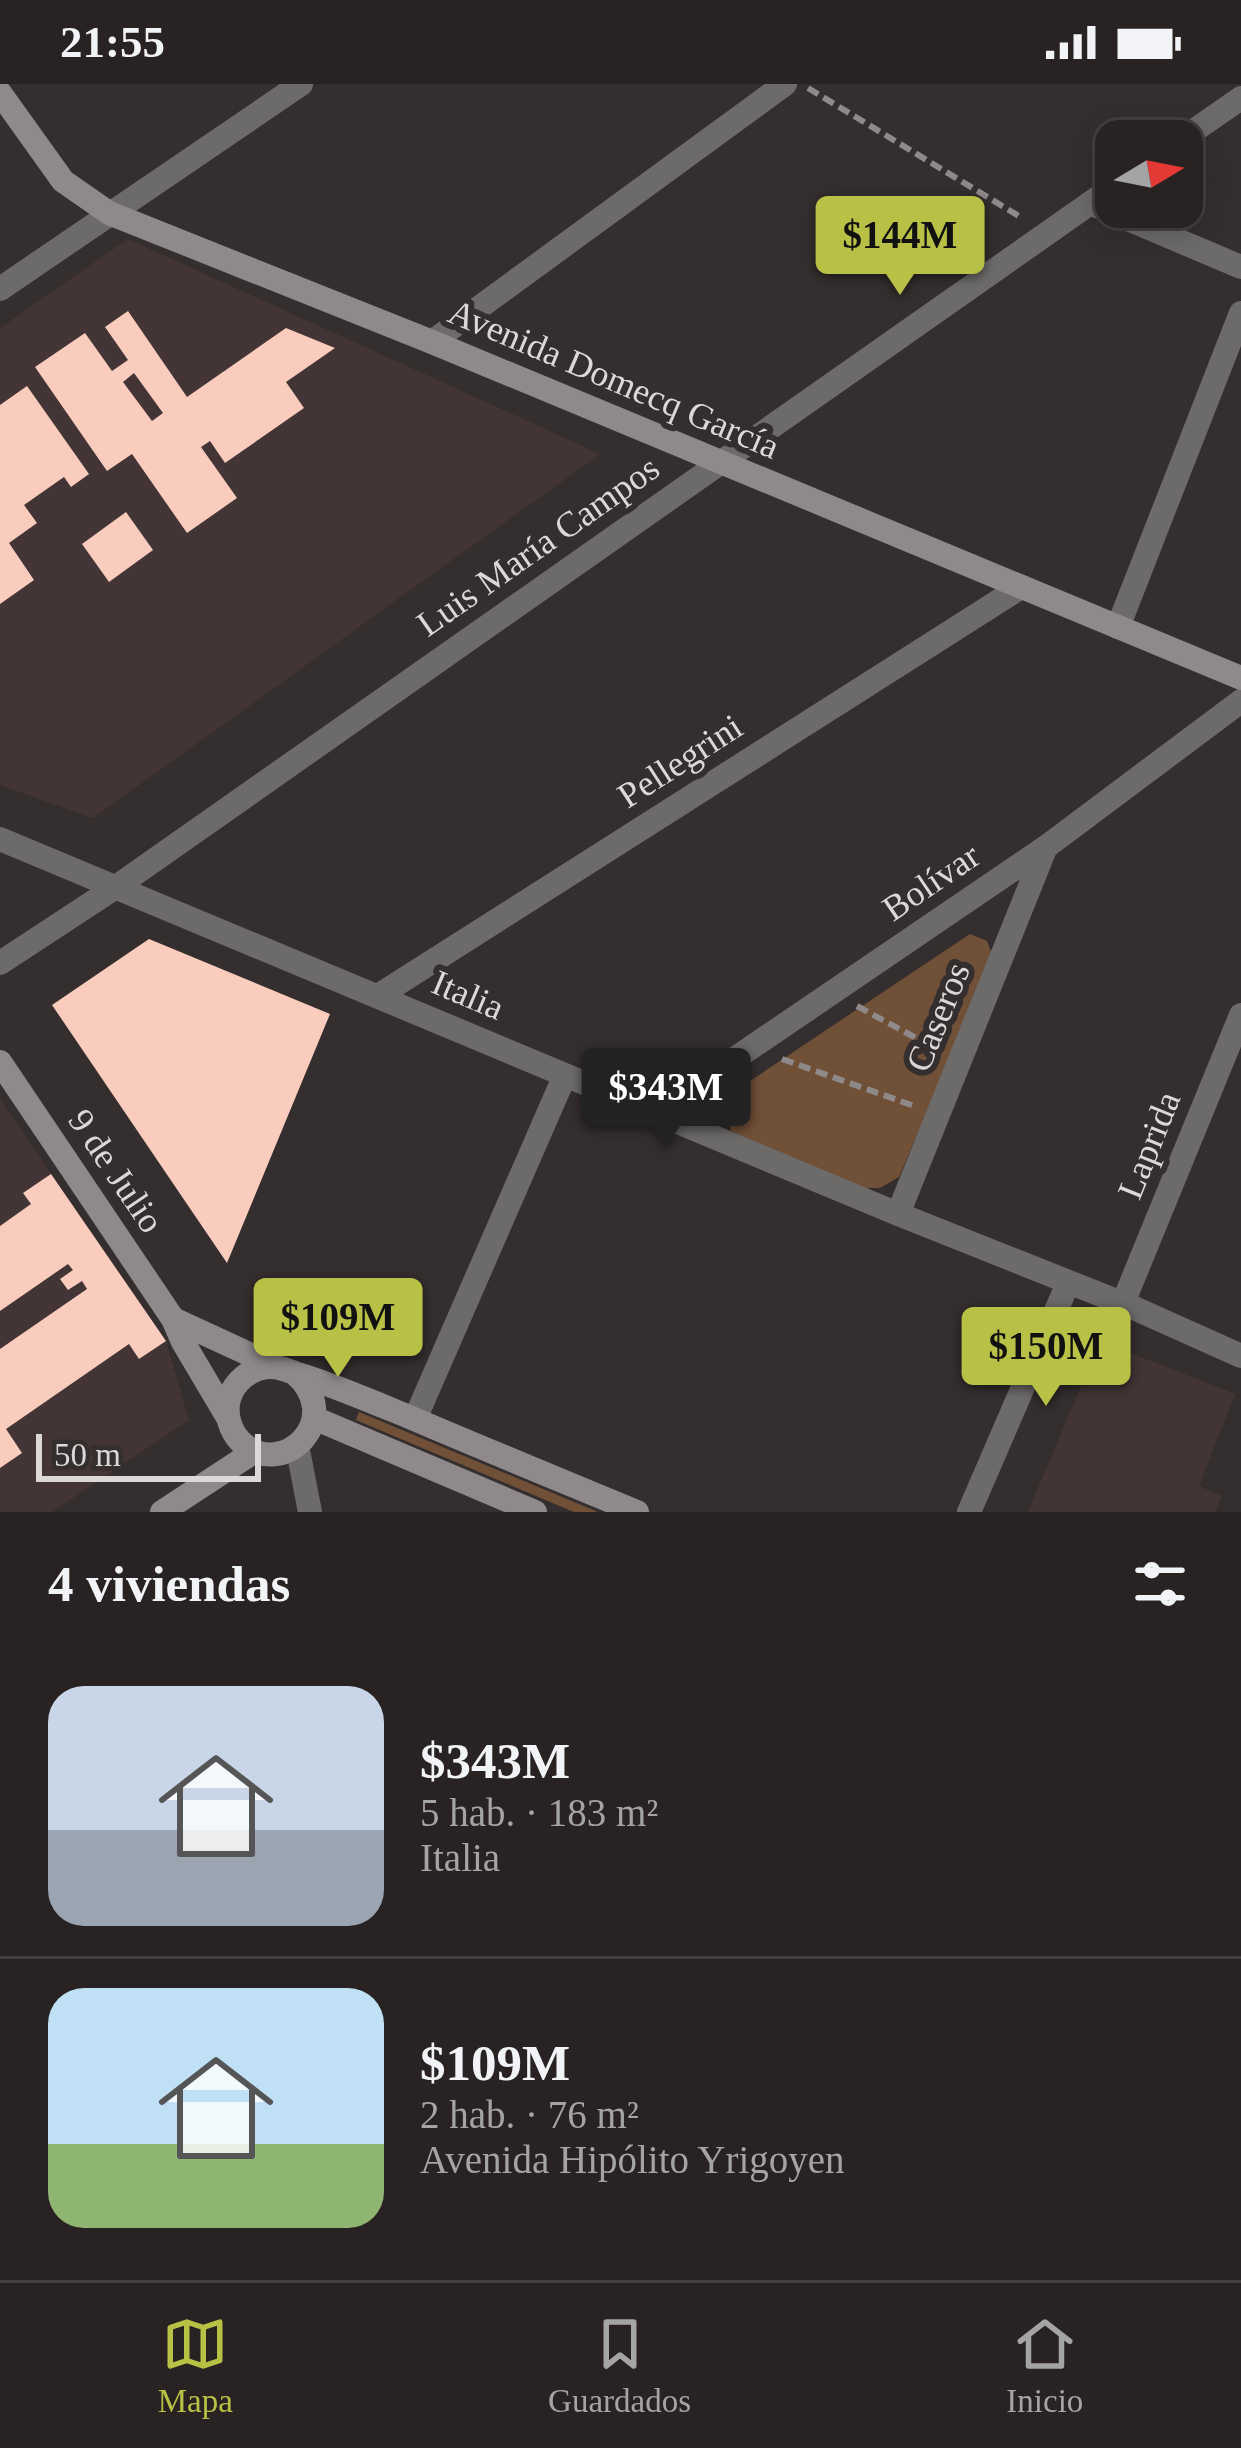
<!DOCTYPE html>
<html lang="es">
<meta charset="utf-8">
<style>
:root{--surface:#282222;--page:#342f2f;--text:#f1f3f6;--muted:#a5a4a5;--line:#443f40;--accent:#b9c046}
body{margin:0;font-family:Georgia,serif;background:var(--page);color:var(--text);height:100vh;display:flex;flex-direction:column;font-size:45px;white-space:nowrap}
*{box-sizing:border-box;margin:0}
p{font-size:39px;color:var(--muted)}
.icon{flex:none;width:66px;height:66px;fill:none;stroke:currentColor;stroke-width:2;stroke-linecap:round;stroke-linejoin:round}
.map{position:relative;height:1428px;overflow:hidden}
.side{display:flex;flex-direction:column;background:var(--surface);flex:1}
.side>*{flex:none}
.needle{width:78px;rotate:80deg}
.tools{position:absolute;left:1095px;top:36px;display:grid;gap:24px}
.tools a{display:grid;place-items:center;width:108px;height:108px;border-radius:24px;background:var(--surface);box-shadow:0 6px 30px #0003,0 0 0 3px var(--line);font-size:60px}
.scale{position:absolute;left:36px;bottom:30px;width:225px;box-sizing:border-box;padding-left:12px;border:6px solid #ddd8d8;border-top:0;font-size:33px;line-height:42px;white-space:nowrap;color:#ddd8d8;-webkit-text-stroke:9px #352e2e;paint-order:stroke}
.price{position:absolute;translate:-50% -102px;padding:0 27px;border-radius:12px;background:var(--accent);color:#111;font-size:39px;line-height:78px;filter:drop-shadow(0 3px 6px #0008)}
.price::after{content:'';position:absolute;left:50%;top:72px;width:36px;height:27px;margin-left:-18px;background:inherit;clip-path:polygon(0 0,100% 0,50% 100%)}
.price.current{background:#222;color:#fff}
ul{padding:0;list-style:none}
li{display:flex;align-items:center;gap:36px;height:300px;padding:0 48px}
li+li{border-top:3px solid var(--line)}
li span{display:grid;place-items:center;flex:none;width:336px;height:240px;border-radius:36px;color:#555}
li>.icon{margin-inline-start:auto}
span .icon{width:144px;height:144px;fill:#fffc;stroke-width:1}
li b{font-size:51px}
h2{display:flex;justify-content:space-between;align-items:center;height:144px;padding:0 48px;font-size:51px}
.status{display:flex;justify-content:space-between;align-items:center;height:84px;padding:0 60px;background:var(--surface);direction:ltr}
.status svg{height:33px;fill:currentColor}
.tab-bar{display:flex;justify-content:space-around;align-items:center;height:168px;border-top:3px solid var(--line);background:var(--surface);font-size:33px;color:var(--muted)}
.tab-bar a{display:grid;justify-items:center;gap:6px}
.tab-bar .current{color:var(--accent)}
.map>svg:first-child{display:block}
.built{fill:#433535}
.green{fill:#715038}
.building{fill:#f9ccbd;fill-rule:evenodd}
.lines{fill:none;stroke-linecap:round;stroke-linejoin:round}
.path{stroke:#8f8989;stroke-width:6;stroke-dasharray:12 6;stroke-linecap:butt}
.street{stroke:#6d6a6a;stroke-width:24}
.secondary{stroke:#8f898b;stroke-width:24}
.labels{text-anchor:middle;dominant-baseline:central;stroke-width:12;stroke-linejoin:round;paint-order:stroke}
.street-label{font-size:36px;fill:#ddd8d8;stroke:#352e2e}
</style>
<div class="status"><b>21:55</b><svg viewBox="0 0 49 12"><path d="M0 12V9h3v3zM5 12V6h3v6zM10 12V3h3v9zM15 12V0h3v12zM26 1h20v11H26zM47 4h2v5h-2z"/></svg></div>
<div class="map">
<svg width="1241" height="1428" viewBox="0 0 1241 1428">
<rect width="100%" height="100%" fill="#352e2e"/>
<path class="built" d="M 128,155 L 600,370 L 93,734 L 0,701 L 0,244 Z
M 0,1015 L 166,1257 L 189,1336 L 52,1428 L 0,1428 Z
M 1100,1257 L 1235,1310 L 1199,1402 L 1222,1412 L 1215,1428 L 1028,1428 Z"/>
<path class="green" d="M 970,850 L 987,857 L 993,873 L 899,1093 L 880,1104 L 862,1104 L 732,1051 L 726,1027 L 741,1003 Z
M 359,1328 L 598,1428 L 574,1428 L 356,1336 Z"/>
<path class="building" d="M 128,227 L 187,313 L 286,244 L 335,264 L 286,298 L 304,324 L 225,379 L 210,357 L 201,363 L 237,414 L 187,449 L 132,370 L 107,387 L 35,283 L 85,249 L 112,287 L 128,276 L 105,243 ZM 134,289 L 163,329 L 152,337 L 123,298 Z
M 27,302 L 89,390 L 71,403 L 64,393 L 24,421 L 37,439 L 9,459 L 34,496 L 0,520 L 0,321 Z
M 126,428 L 153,466 L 109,498 L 82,460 Z
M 149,855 L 330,930 L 227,1179 L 52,921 Z
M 51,1090 L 166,1257 L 139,1275 L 129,1260 L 6,1345 L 22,1369 L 0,1384 L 0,1265 L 87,1205 L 82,1197 L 68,1206 L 60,1195 L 73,1186 L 68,1180 L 0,1227 L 0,1142 L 31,1120 L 23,1109 Z"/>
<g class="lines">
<path class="path" d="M 808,4 L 1022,134
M 857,922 L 940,967
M 782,975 L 917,1023"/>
<path class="street" d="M 1179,57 L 1241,14
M 1090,119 L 1241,183
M 0,205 L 301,0
M 432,258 L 785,0
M 1118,543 L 1241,229
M 0,755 L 898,1130 L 1134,1224 L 1241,1272
M 0,879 L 116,803 L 1116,101
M 378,912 L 1021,503
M 655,1029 L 1046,763 L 1241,617
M 898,1130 L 1045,765
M 1123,1219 L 1241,931
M 415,1335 L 565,991
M 297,1361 L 310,1428
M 969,1428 L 1068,1199"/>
<path class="secondary" d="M 0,9 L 63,97 L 109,129 L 432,258 L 1241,594
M 0,978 L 173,1235 L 183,1258 L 228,1334
M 173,1235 L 277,1283
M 293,1288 C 348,1333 283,1398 241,1358 C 230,1347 225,1330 229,1315 C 234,1297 251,1284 269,1283 C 281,1282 293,1289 304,1292 C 340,1304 373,1318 407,1332 C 484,1365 560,1396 637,1428
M 314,1334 L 535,1428
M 162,1428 L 255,1367"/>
</g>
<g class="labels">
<g class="street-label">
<text transform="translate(614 295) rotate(23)">Avenida Domecq García</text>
<text transform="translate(538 462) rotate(-35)">Luis María Campos</text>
<text transform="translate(680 677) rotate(-33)">Pellegrini</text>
<text transform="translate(931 798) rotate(-34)">Bolívar</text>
<text transform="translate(468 911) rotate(23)">Italia</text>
<text transform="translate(938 933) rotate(-68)">Caseros</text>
<text transform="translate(1149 1061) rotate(-68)">Laprida</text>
<text transform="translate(116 1087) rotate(56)">9 de Julio</text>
</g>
</g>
</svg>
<div class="tools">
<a><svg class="needle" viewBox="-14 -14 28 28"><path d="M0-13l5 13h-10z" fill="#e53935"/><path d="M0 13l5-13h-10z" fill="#a5a4a5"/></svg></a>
</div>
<div class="scale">50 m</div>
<b class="price" style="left:900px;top:214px">$144M</b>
<b class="price current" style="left:666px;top:1066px">$343M</b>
<b class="price" style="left:338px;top:1296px">$109M</b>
<b class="price" style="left:1046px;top:1325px">$150M</b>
</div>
<section class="side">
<h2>4 viviendas<svg class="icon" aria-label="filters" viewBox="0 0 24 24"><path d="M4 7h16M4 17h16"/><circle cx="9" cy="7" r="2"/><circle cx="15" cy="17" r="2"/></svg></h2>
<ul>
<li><span style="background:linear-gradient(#c9d6e8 60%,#9aa5b1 0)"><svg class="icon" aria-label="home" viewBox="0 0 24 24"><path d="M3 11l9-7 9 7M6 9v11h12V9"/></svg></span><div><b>$343M</b><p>5 hab. · 183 m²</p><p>Italia</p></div></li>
<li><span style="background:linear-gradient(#bfe0f5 65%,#8fb573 0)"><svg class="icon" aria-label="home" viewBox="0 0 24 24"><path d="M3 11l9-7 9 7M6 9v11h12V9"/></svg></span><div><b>$109M</b><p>2 hab. · 76 m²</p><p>Avenida Hipólito Yrigoyen</p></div></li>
</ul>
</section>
<nav class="tab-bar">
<a class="current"><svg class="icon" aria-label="map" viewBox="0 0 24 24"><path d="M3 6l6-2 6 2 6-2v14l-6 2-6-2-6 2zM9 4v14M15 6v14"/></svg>Mapa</a>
<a><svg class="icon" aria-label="saved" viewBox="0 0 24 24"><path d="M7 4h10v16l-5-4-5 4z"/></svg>Guardados</a>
<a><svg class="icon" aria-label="home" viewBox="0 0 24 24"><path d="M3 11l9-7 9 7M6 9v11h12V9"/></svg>Inicio</a>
</nav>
